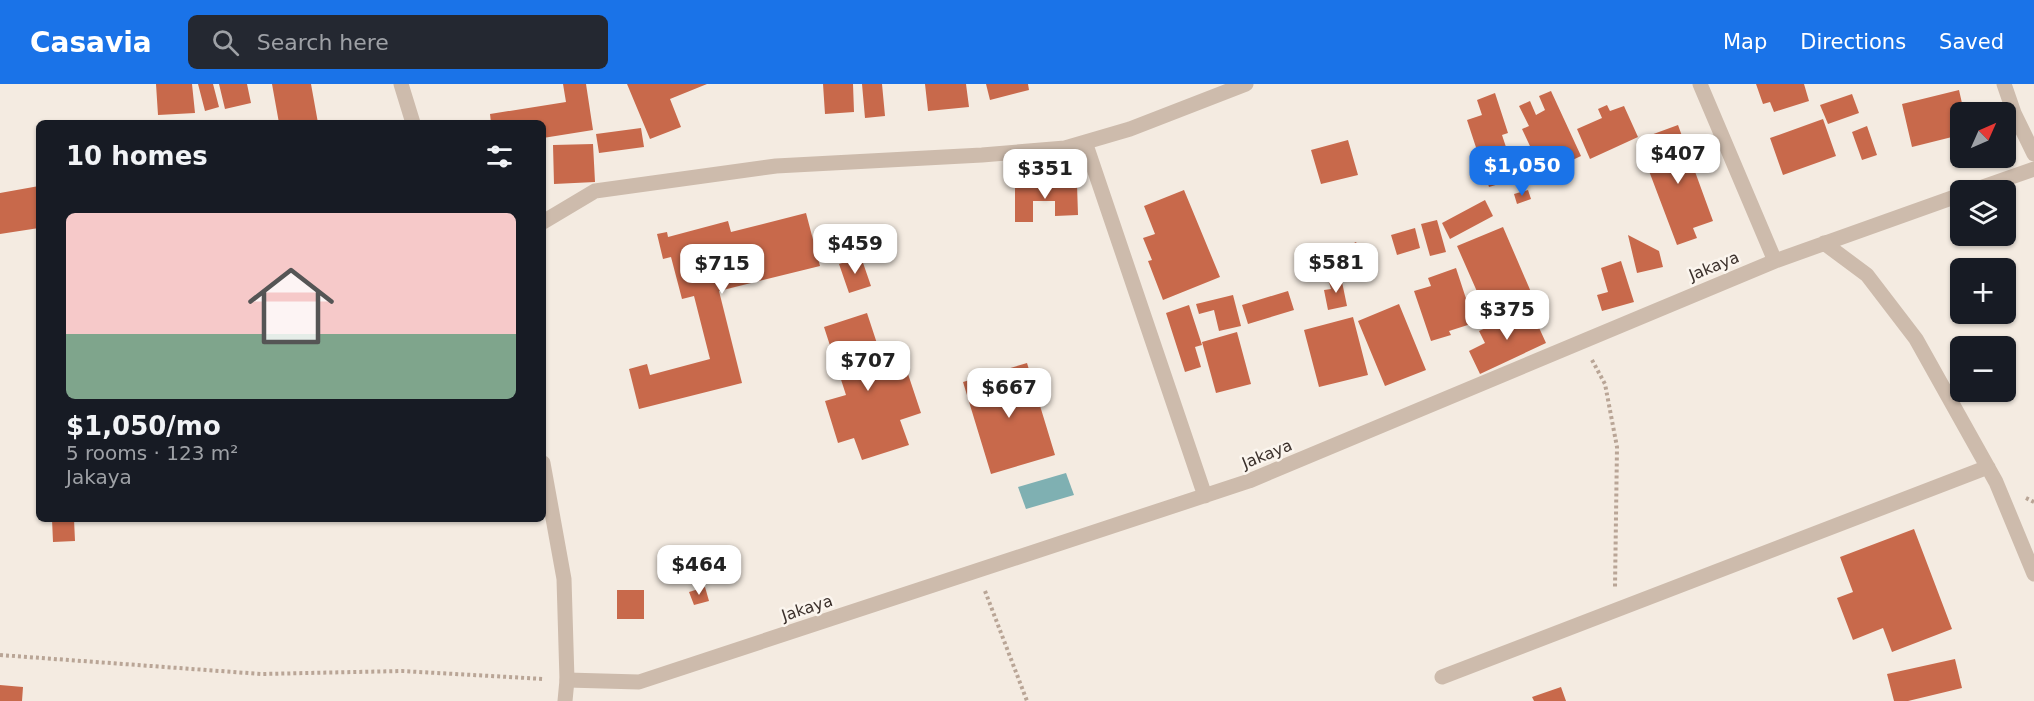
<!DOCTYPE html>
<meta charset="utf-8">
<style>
:root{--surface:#171b24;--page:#242831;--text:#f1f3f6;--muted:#9ea1a6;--accent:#1a73e8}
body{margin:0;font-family:"DejaVu Sans",sans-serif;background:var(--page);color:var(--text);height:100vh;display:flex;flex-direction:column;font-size:22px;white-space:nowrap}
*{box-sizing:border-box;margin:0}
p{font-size:20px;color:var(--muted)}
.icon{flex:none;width:33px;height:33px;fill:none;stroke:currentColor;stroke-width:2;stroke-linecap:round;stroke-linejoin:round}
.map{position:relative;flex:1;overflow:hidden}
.side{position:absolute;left:36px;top:36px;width:510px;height:402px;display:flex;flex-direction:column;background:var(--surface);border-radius:9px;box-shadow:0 2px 4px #0004}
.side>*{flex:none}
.needle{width:39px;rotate:45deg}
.tools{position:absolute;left:1950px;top:18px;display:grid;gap:12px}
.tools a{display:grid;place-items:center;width:66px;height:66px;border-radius:9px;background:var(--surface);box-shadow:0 2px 4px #0004;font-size:30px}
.price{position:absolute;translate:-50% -51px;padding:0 14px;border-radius:12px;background:#fff;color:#222;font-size:20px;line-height:39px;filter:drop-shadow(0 2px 3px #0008)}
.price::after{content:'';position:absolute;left:50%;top:36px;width:18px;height:14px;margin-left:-9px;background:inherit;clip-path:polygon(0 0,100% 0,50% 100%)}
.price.active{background:var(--accent);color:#fff}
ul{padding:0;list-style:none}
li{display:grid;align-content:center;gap:12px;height:318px;padding:0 30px}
li span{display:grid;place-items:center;height:186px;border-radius:9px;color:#555}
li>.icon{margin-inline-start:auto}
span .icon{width:108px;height:108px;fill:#fffc;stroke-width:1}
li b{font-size:26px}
h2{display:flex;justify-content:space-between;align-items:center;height:72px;padding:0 30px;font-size:26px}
header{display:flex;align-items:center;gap:36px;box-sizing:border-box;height:84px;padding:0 30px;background:var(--accent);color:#fff}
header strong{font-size:28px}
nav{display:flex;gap:33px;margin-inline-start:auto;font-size:21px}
.search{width:420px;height:54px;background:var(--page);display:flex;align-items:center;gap:15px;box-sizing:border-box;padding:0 21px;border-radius:9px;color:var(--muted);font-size:22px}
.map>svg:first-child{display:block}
.water{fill:#7fb0b2}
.building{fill:#c8694b}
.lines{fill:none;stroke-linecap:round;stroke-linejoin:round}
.path{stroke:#b9a596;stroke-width:4;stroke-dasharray:3 3;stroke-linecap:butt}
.minor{stroke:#cdbbac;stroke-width:15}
.tertiary{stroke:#cdbbac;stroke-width:15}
.labels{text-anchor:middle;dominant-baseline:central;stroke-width:5;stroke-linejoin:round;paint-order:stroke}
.street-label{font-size:16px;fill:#3b302b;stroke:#fbf5ee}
</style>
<header>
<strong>Casavia</strong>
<div class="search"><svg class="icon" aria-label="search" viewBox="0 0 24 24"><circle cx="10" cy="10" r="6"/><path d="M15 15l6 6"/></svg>Search here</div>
<nav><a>Map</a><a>Directions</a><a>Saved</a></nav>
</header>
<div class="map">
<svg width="2034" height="617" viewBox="0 0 2034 617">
<rect width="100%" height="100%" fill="#f4ebe1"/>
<path class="water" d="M 1066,389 L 1074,411 L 1026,425 L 1018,403 Z"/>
<path class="building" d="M 156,0 L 192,0 L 195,29 L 158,31 Z
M 198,0 L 213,0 L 219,23 L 205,27 Z
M 219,0 L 247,0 L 251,19 L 225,25 Z
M 272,0 L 311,0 L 318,39 L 279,39 Z
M 563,0 L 586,0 L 593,46 L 543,54 L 543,39 L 491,39 L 490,30 L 566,18 Z
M 627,0 L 707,0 L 670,15 L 681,43 L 650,55 Z
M 823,0 L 853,0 L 854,28 L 825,30 Z
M 862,0 L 882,0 L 885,32 L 865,34 Z
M 925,0 L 966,0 L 969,23 L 928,27 Z
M 986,0 L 1028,0 L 1029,6 L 990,16 Z
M 1756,0 L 1804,0 L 1809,17 L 1774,28 L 1770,18 L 1763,20 Z
M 1959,6 L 1964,28 L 1960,28 L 1960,51 L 1912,63 L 1902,20 Z
M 1551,7 L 1581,72 L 1543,90 L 1522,45 L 1529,42 L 1519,22 L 1530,17 L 1536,31 L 1545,26 L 1539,12 Z
M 1495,9 L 1508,49 L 1502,51 L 1508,69 L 1517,66 L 1525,92 L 1489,103 L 1467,36 L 1482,31 L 1477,16 Z
M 1852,10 L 1859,29 L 1828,40 L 1820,21 Z
M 1607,21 L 1610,27 L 1624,22 L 1638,53 L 1590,75 L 1577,45 L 1602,34 L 1598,25 Z
M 1823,35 L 1836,72 L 1783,91 L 1770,54 Z
M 1678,41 L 1713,137 L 1693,144 L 1697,154 L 1677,161 L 1646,79 L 1657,75 L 1648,52 Z
M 1867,42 L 1877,71 L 1862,76 L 1852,48 Z
M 641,44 L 644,63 L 599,69 L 596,50 Z
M 1348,56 L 1358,91 L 1321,100 L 1311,66 Z
M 593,60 L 595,98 L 554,100 L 553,61 Z
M 1077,100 L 1078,131 L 1055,132 L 1055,117 L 1033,117 L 1033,138 L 1015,138 L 1015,101 Z
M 39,102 L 39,144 L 0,150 L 0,109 Z
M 1184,106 L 1220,193 L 1163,216 L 1148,177 L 1152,176 L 1143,154 L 1155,150 L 1144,122 Z
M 1528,106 L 1531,115 L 1517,120 L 1514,110 Z
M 1485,116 L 1493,132 L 1450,155 L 1442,139 Z
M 806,129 L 820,182 L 719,207 L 742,299 L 639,325 L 629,285 L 647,280 L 650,291 L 710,275 L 694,212 L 682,215 L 671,173 L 663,175 L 657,150 L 667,148 L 668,153 L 728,137 L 731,148 Z
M 1437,136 L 1446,168 L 1430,172 L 1421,140 Z
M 1503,143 L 1531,208 L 1486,228 L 1457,162 Z
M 1415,144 L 1420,164 L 1397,171 L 1391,151 Z
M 1628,151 L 1659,167 L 1663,183 L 1637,189 Z
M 1356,158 L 1365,175 L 1339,188 L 1330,171 Z
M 861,173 L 871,202 L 849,209 L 839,180 Z
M 1621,177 L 1634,218 L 1602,227 L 1597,211 L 1608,208 L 1601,184 Z
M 1456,184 L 1474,239 L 1449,247 L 1451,251 L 1431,257 L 1414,207 L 1431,202 L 1428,194 Z
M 1341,193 L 1347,222 L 1328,226 L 1324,206 L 1331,205 L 1328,195 Z
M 1288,207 L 1294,226 L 1248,240 L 1242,221 Z
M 1233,211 L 1241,242 L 1219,247 L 1214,226 L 1199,230 L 1196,220 Z
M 1399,220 L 1426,286 L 1385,302 L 1358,237 Z
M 1189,221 L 1202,261 L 1195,263 L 1201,283 L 1185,288 L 1166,229 Z
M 1530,224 L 1546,259 L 1480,290 L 1469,267 L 1485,259 L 1479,247 Z
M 867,229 L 889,296 L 908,290 L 921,329 L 900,336 L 909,361 L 862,376 L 854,354 L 838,359 L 825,317 L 846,311 L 824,243 Z
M 1353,233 L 1368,291 L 1319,303 L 1304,246 Z
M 1237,248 L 1251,300 L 1216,309 L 1202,258 Z
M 1027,279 L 1055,371 L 991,390 L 963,298 Z
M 52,435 L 74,435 L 75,457 L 53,458 Z
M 1914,445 L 1952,545 L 1892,568 L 1883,544 L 1853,556 L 1837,514 L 1853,508 L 1840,473 Z
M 705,503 L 709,517 L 694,521 L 689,508 Z
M 617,506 L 644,506 L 644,535 L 617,535 Z
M 1955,575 L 1962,604 L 1908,617 L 1894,617 L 1887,590 Z
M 0,601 L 23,603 L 22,617 L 0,617 Z
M 1561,603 L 1566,617 L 1534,617 L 1532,613 Z"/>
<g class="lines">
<path class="path" d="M 1592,276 L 1605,300 L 1617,363 L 1615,503
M 2026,414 L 2034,418
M 985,507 L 1027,617
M 0,571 L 261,590 L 402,587 L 544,595"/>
<path class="minor" d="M 1700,0 L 1775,177
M 2004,0 L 2014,29 L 2034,70
M 1085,58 L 1205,412
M 1974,106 L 2034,85
M 543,138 L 595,107 L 776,82 L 982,71 L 1065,64 L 1130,45 L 1246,0
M 1824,159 L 1867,191 L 1916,255 L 1996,398 L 2034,490
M 1442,593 L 1988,383
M 567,596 L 639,598 L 1249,397 L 1775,177 L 1960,111"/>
<path class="tertiary" d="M 401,0 L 413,39
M 543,379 L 564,495 L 567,596 L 565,617"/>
</g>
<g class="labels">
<g class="street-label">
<text transform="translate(1714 182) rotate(-22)">Jakaya</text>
<text transform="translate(1267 370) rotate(-22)">Jakaya</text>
<text transform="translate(807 524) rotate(-18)">Jakaya</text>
</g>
</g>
</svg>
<div class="tools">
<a><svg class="needle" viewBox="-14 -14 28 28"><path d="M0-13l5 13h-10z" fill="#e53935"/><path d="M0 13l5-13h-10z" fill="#9ea1a6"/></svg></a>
<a><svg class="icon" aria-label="layers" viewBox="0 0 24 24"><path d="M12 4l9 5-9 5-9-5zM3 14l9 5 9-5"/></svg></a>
<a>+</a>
<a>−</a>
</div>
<b class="price" style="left:1678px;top:101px">$407</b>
<b class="price active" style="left:1522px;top:113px">$1,050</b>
<b class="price" style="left:1045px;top:116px">$351</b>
<b class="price" style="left:855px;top:191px">$459</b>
<b class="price" style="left:1336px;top:210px">$581</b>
<b class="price" style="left:722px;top:211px">$715</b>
<b class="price" style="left:1507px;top:257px">$375</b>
<b class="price" style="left:868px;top:308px">$707</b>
<b class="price" style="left:1009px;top:335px">$667</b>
<b class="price" style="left:699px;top:512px">$464</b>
<section class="side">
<h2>10 homes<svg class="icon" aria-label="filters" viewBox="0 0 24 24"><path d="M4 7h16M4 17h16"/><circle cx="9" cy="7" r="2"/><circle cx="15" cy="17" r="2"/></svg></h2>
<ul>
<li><span style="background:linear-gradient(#f6c9c9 65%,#7fa58c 0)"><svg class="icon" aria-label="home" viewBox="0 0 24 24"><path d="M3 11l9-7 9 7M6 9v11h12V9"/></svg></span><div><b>$1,050/mo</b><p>5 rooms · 123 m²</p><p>Jakaya</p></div></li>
</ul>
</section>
</div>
